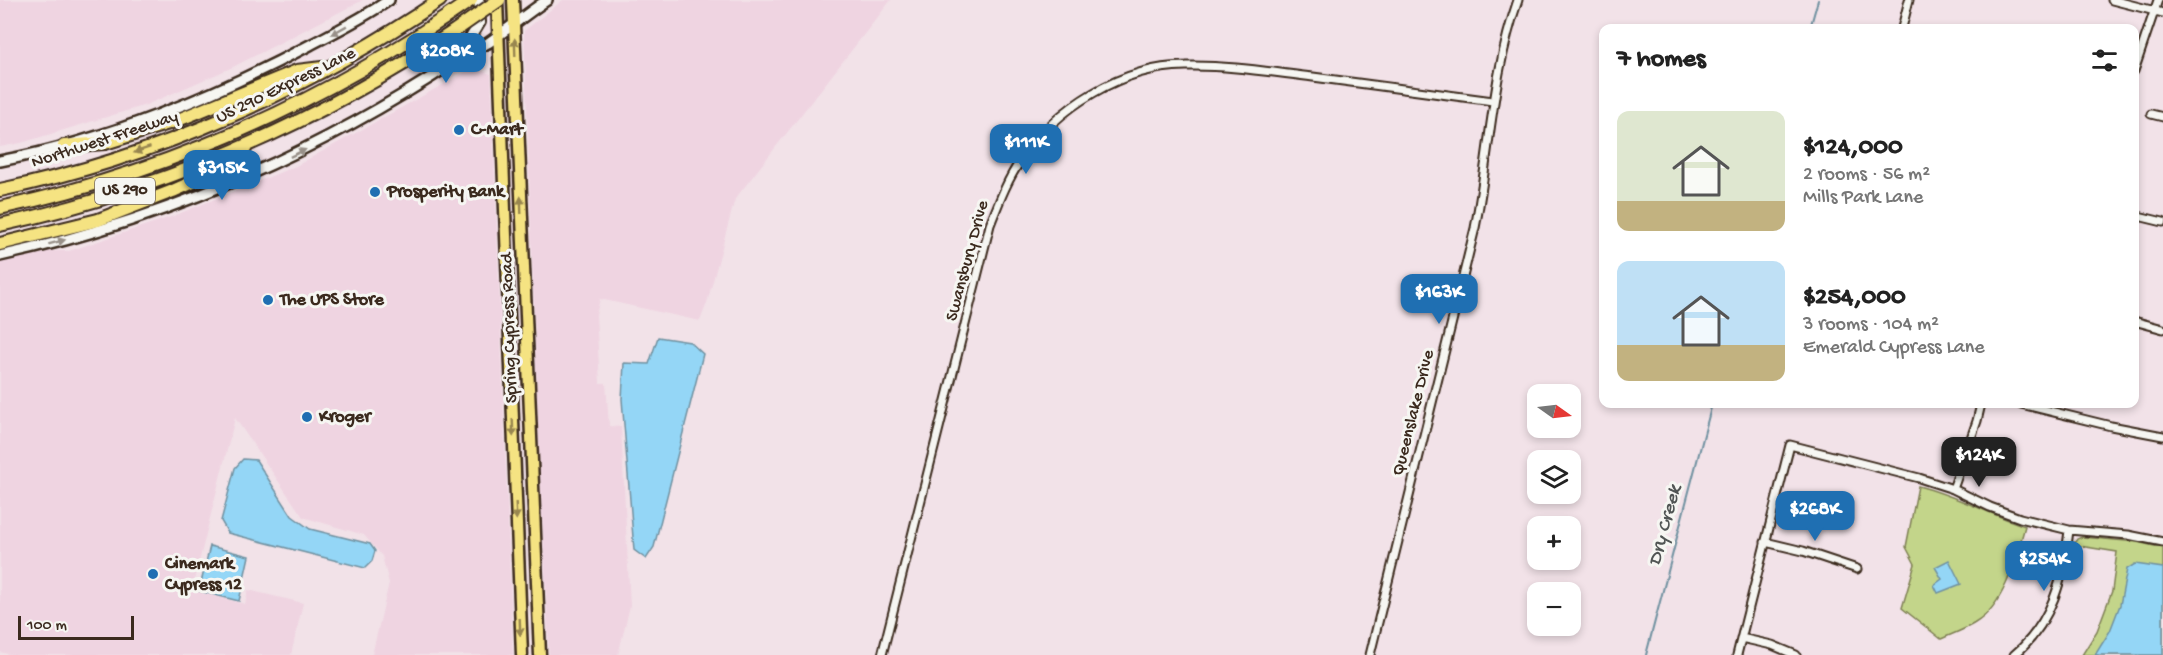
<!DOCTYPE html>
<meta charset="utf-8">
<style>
:root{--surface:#fff;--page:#f6f6f6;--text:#222;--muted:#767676;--accent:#1f6fb2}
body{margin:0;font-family:"Gochi Hand",sans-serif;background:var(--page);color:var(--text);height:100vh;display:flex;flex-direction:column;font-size:22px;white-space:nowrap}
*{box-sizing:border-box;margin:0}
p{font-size:20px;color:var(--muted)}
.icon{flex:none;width:33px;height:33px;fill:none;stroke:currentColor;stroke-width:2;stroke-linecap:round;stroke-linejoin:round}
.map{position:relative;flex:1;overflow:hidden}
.drawer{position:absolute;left:1599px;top:24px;width:540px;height:384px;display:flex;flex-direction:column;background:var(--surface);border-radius:12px;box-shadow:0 3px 9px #0003}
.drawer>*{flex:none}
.needle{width:39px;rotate:104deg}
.fabs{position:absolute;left:1527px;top:384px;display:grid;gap:12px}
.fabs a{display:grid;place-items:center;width:54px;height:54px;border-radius:12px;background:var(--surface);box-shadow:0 3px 9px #0003;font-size:30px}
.scale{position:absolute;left:18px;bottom:15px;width:116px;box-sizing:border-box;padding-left:6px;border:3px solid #3b2a1e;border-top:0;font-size:16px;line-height:21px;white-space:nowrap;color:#3b2a1e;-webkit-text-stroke:4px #f6f6f2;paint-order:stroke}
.price{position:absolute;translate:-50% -51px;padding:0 14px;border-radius:12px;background:var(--accent);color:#fff;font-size:20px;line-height:39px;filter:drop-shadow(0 2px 3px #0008)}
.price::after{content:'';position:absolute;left:50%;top:36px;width:18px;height:14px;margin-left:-9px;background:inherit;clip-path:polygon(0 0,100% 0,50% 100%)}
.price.active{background:#222;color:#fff}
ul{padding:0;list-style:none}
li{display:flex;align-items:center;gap:18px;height:150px;padding:0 18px}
li span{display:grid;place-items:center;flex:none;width:168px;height:120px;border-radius:12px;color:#555}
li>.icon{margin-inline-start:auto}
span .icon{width:72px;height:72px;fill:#fffc;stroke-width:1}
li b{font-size:26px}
h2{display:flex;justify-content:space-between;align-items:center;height:72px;padding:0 18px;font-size:26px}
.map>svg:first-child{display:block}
.built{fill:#efd4e1}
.green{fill:#c3d58a;stroke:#7f8054;stroke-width:1.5}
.water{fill:#94d6f6;stroke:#7091a0;stroke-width:1.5}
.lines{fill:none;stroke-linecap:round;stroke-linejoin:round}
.stream{stroke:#7091a0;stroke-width:2}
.minor-casing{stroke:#3b2a1e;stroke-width:11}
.secondary-casing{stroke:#3b2a1e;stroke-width:14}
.primary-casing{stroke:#3b2a1e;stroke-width:15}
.motorway-casing{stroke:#3b2a1e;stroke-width:16}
.minor{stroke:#f6f6f2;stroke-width:7}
.secondary{stroke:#f6f6f2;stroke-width:9}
.primary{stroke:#f5e382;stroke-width:10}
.motorway{stroke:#f5e382;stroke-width:12}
.motorway-bridge-casing{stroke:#3b2a1e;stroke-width:16;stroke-linecap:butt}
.motorway-bridge{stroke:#f5e382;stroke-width:12}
.oneway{fill:#989088}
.oneway2{fill:#988650}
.poi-dot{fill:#1f6fb2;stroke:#f6f6f2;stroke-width:2}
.labels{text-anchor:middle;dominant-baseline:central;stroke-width:6;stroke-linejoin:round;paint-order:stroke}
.shield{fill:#f6f6f2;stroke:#73675e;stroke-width:1.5}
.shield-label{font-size:16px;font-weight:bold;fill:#3b2a1e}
.street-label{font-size:18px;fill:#3b2a1e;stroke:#f6f6f2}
.poi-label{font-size:18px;font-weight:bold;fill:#3b2a1e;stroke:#f6f6f2;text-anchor:start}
.water-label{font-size:20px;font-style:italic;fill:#515554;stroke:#f6f6f2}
</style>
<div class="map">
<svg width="2163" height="655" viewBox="0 0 2163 655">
<rect width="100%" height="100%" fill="#f2e2e8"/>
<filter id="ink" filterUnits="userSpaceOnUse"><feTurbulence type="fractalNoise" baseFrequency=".0167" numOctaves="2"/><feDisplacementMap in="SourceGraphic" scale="12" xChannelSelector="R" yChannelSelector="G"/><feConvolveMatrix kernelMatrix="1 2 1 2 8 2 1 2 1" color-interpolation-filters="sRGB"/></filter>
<g filter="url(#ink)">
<path class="built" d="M 0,0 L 363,0 L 233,67 L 146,105 L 21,143 L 0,147 Z
M 563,0 L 891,0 L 735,199 L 707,303 L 700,321 L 600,299 L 596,315 L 600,383 L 606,383 L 609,426 L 621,427 L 630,606 L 618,655 L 549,655 L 539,455 L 524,31 Z
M 473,68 L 491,74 L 513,655 L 372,655 L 389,583 L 382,556 L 364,535 L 303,517 L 235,418 L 192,590 L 245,604 L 248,590 L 303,603 L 291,655 L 12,655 L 0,652 L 0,260 L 24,251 L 69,251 L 171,217 L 296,166 Z"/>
<path class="green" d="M 1918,486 C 1955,495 1988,514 2025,526 C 2016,558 2005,605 1975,623 C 1964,630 1952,634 1941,639 L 1902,608 L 1915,564 L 1906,547 Z
M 2082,537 L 2137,542 L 2163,548 L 2163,655 L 2082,655 L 2097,631 L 2112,591 L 2117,552 L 2073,545 L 2077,539 Z"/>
<path class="water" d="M 658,337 L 690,342 L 703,354 L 654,547 L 646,559 L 634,550 L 622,399 L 624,363 L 649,364 Z
M 243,459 L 256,460 L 292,516 L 310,529 L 370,544 L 375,551 L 372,561 L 365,568 L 228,533 L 221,521 L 235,468 Z
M 210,546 L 249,556 L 239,601 L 199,591 Z
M 1949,560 L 1961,584 L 1938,593 L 1934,585 L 1942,579 L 1935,567 Z
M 2135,564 L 2163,568 L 2163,655 L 2095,655 L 2110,631 L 2120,605 L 2127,569 Z"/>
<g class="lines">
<path class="stream" d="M 1810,28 L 1818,0
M 1646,655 L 1712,404"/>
<g class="minor-casing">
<path id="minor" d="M 2112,0 L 2163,13
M 1902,28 L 1909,0
M 2134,71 L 2158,0
M 2151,114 L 2163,117
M 2134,215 L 2163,222
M 2134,321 L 2163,329
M 2021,404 L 2111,426 L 2163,436
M 1953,489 L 1977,421 L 1981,404
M 1765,542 L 1803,551 L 1857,569
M 1741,638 L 1772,645 L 1796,655
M 882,655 L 990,225 C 999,202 1007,180 1021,160 C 1057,107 1122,66 1186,66 C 1229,65 1270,72 1313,77 C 1373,85 1433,93 1493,101
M 1370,655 L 1475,228 C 1490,152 1492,74 1518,0
M 1737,655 L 1790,445 L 1919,478 L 1953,489 L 1990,507 L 2020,518 L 2069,530 L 2128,535 L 2163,542
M 2014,655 C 2052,624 2064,577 2069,530"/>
</g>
<g class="secondary-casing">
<path id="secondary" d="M 458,58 L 480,22 L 479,0
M 0,161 C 105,141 217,95 310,45 C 337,31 365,17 389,0
M 0,256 C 165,220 315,154 456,61 C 466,54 478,49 488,43 C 508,29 526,14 547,0"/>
</g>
<g class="primary-casing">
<path id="primary" d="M 497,0 L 522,655
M 513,0 L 540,655"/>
</g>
<g class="motorway-casing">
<path id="motorway" d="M 64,146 L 105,143 L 178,120 L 297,71 L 322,68
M 0,190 C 157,158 308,89 440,0
M 0,208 C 170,172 329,99 471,0
M 0,225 C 162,190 315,124 453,32
M 0,244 L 98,220 L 173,191 L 238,162 L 247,145"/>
</g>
<use href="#minor" class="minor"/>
<use href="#secondary" class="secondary"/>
<use href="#primary" class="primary"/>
<use href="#motorway" class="motorway"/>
<g class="motorway-bridge-casing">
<path id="motorway-bridge" d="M 453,32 L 499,0"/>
</g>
<use href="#motorway-bridge" class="motorway-bridge"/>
</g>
<defs><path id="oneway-solid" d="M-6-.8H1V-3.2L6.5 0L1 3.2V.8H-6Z" transform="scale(1.5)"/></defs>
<g class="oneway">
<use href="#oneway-solid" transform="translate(339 30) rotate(151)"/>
<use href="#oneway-solid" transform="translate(298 153) rotate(-25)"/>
<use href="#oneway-solid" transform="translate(57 242) rotate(-15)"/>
</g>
<g class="oneway2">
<use href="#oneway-solid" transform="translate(515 47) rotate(-92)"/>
<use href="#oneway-solid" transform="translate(142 150) rotate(161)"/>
<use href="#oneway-solid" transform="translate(521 205) rotate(-92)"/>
<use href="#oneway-solid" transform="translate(513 428) rotate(88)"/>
<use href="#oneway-solid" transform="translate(516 511) rotate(88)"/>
<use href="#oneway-solid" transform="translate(520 627) rotate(88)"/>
</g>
</g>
<g class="poi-dot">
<circle cx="459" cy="130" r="6"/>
<circle cx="375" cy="192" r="6"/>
<circle cx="268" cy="300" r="6"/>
<circle cx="307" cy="417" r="6"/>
<circle cx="153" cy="574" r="6"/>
</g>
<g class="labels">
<rect class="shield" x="95" y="178" width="60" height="26" rx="4.5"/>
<g class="shield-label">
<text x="125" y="191">US 290</text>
</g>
<g class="street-label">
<text transform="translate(286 86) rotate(-26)">US 290 Express Lane</text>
<text transform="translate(105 140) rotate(-18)">Northwest Freeway</text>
<text transform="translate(968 261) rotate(-75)">Swansbury Drive</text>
<text transform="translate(510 328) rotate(-92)">Spring Cypress Road</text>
<text transform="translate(1414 413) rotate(-76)">Queenslake Drive</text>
</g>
<g class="poi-label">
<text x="471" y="130">C-Mart</text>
<text x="387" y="192">Prosperity Bank</text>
<text x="280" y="300">The UPS Store</text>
<text x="319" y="417">Kroger</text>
<text x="165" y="564">Cinemark<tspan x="165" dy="21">Cypress 12</tspan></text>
</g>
<g class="water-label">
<text transform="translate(1666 526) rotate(-75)">Dry Creek</text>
</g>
</g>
</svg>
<div class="fabs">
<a><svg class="needle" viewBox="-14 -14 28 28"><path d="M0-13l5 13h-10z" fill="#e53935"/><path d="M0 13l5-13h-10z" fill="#767676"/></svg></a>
<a><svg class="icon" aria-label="layers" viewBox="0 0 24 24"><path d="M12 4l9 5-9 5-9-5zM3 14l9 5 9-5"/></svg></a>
<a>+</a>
<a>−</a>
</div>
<div class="scale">100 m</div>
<b class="price" style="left:446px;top:84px">$208K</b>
<b class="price" style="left:1026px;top:175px">$111K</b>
<b class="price" style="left:222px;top:201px">$315K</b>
<b class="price" style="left:1439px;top:325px">$163K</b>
<b class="price active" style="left:1979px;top:488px">$124K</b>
<b class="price" style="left:1815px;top:542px">$268K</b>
<b class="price" style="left:2044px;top:592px">$254K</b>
<section class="drawer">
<h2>7 homes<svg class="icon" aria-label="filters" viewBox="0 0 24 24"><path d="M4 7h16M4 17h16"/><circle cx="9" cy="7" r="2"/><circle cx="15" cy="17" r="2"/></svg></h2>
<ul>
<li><span style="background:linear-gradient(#dfe7d0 75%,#c2b280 0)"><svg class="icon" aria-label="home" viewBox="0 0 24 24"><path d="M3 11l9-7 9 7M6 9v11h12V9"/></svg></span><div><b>$124,000</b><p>2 rooms · 56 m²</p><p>Mills Park Lane</p></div></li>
<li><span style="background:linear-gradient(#bfe0f5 70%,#c2b280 0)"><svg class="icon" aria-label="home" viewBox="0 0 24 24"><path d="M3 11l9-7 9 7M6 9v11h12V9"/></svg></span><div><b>$254,000</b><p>3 rooms · 104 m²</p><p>Emerald Cypress Lane</p></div></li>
</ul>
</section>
</div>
